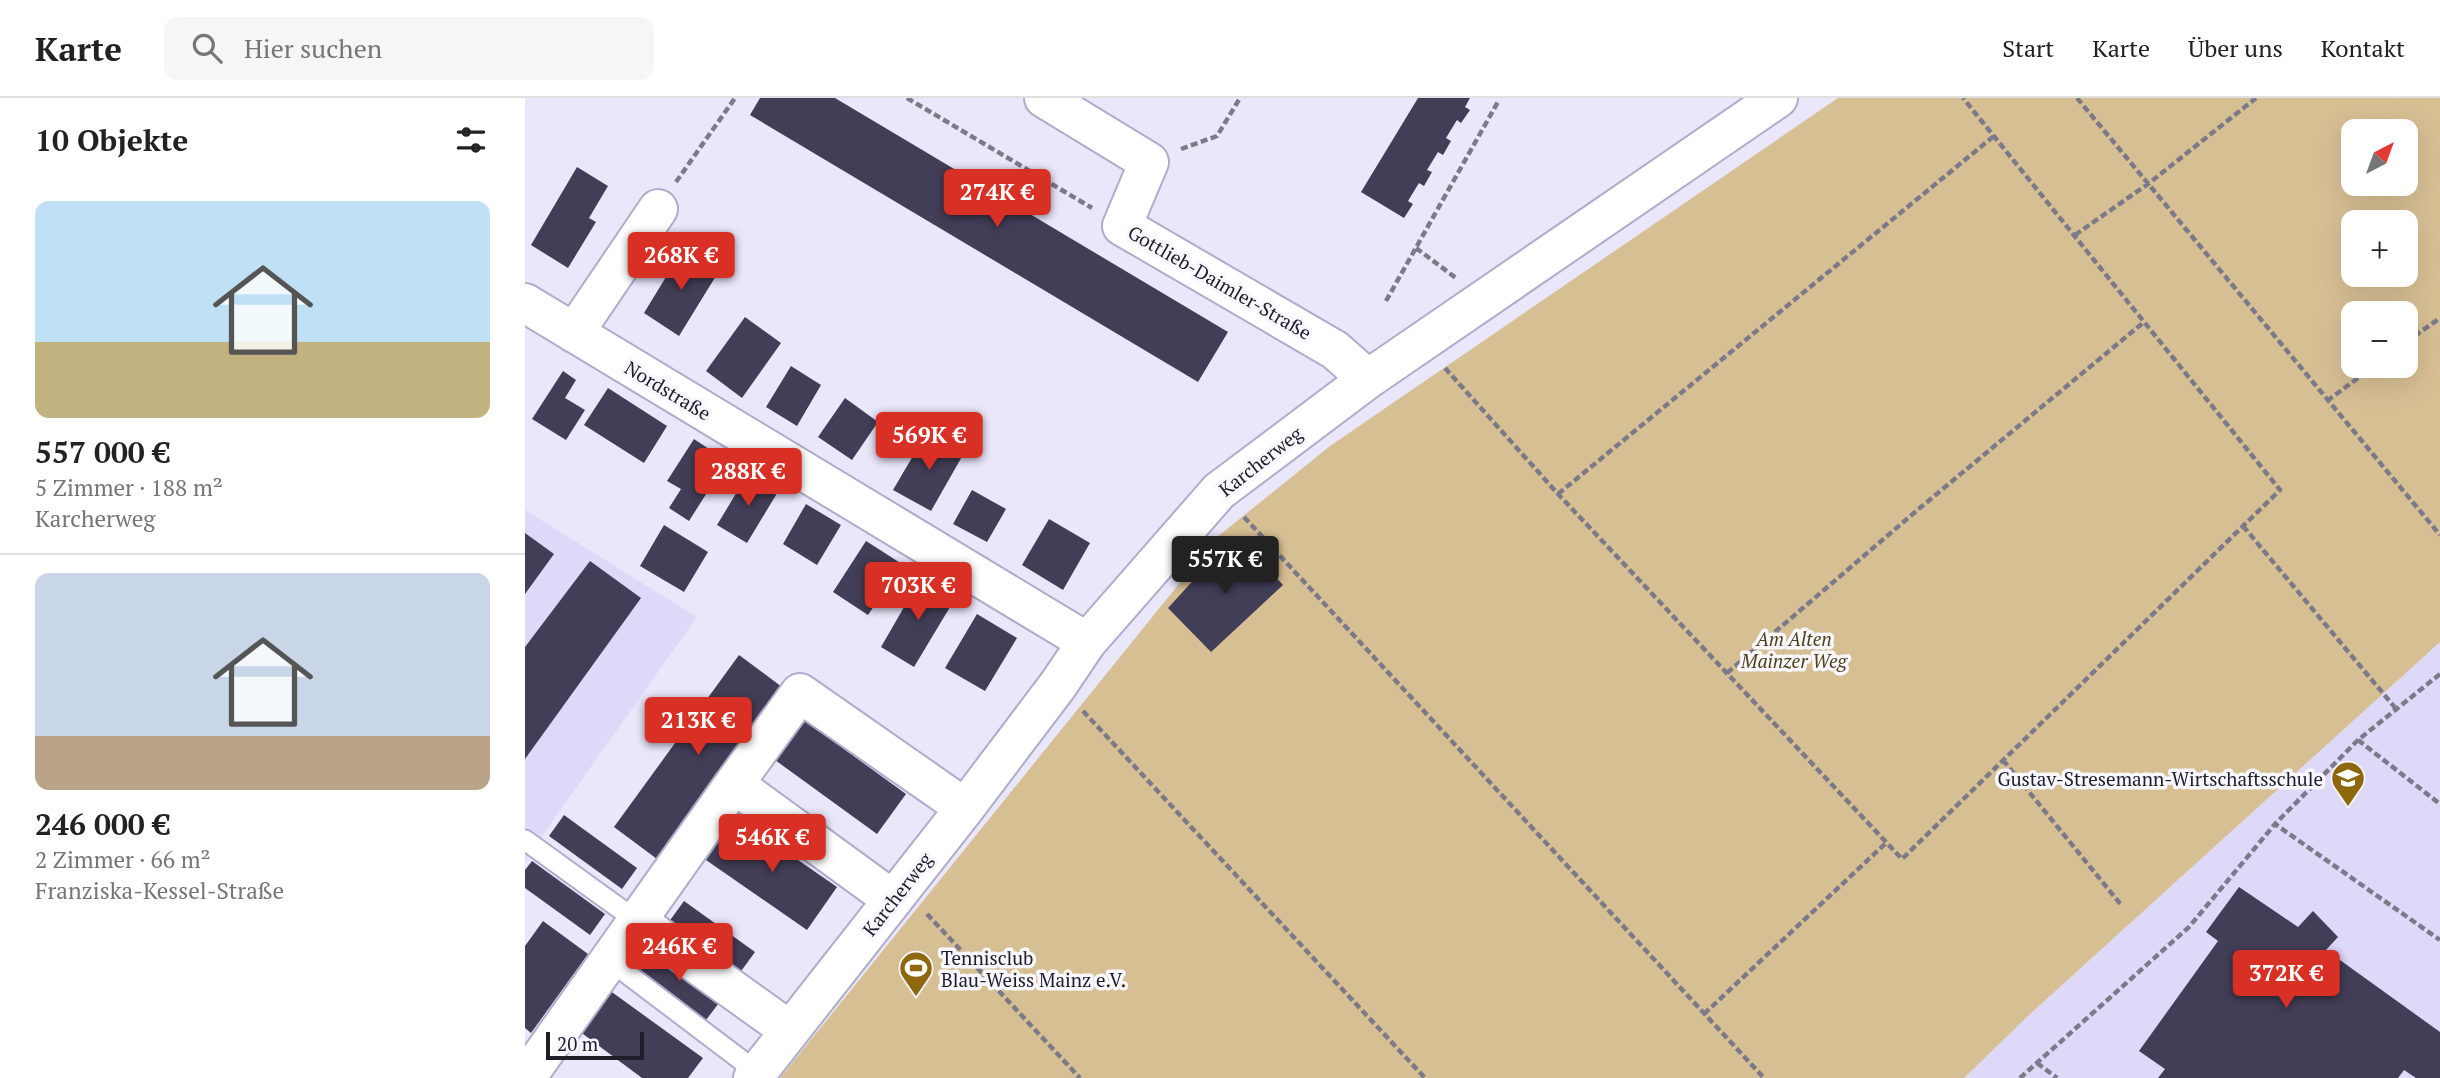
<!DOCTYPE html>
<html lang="de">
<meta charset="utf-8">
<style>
:root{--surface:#fff;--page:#f6f6f6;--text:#222;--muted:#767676;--line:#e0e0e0;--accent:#d93025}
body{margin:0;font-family:"PT Serif",serif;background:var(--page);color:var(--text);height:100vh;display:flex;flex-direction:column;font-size:26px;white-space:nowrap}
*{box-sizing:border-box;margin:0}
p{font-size:23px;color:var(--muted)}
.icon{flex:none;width:38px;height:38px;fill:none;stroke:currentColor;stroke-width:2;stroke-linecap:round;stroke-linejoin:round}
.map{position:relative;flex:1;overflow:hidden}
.panel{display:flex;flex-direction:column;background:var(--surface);width:525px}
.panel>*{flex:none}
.needle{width:46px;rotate:41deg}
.buttons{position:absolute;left:1816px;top:21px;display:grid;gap:14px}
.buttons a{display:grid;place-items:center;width:77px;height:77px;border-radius:14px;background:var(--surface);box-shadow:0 7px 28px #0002;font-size:35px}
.scale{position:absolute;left:21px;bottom:18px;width:98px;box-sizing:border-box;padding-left:7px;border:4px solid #1f1d28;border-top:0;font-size:19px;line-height:24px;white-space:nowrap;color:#1f1d28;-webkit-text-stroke:5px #f7f7fd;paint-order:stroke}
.price{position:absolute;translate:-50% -60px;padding:0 16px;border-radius:7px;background:var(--accent);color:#fff;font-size:23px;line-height:46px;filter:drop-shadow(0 2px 4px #0008)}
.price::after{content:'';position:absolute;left:50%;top:42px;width:21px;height:16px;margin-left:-10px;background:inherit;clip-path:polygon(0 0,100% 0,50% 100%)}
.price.on{background:#222;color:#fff}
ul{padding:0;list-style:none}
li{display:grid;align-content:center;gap:14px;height:371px;padding:0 35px}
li+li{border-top:2px solid var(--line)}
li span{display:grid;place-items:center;height:217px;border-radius:14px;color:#555}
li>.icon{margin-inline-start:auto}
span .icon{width:126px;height:126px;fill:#fffc;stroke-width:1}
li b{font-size:30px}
h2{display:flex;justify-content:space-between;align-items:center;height:84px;padding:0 35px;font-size:30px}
header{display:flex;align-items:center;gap:42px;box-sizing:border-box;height:98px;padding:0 35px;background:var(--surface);border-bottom:2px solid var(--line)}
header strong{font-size:33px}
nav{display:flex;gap:38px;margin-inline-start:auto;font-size:24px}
.search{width:490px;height:63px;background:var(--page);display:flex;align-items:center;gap:18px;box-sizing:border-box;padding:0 24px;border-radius:14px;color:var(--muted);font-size:26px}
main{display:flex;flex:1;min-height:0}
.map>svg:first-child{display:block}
.built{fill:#ded9f9}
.green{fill:#d7bf94;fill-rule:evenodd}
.building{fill:#433e58}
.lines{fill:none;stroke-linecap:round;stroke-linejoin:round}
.service-casing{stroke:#b0abca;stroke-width:23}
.minor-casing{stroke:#b0abca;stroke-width:42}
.path{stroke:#7c7989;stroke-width:4.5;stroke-dasharray:7 3.5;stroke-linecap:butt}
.service{stroke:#fff;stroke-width:19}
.minor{stroke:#fff;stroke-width:38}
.labels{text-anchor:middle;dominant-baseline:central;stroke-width:7;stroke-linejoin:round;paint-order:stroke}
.street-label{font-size:19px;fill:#1f1d28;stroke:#f7f7fd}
.park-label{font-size:19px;font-style:italic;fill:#513e18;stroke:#f7f7fd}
.poi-label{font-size:19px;fill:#1f1d28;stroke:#f7f7fd;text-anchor:end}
</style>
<header>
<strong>Karte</strong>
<div class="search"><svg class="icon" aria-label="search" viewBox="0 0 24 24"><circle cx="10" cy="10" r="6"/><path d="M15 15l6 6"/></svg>Hier suchen</div>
<nav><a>Start</a><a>Karte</a><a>Über uns</a><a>Kontakt</a></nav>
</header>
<main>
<section class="panel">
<h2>10 Objekte<svg class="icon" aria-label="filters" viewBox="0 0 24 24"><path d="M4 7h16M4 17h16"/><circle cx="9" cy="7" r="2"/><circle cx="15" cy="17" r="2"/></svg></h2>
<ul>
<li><span style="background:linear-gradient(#bfe0f5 65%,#c2b280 0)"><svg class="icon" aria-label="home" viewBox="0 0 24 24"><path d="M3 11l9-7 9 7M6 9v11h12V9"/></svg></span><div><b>557 000 €</b><p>5 Zimmer · 188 m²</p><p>Karcherweg</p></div></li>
<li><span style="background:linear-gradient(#c9d6e8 75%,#b9a48a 0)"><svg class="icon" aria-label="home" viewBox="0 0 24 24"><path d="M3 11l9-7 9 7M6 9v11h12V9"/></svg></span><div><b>246 000 €</b><p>2 Zimmer · 66 m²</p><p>Franziska-Kessel-Straße</p></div></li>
</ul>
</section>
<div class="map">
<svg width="1915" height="980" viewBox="0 0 1915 980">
<rect width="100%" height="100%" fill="#eae7fb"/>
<path class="built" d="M 0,412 L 172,519 L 0,762 Z
M 1915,544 L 1915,980 L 1439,980 L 1504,917 Z"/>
<path class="green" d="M 1313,0 L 1915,0 L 1915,544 L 1504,917 L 1439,980 L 255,980 L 691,440 L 805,348 ZM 1829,33 L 1881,33 L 1881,86 L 1829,86 ZM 1829,124 L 1881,124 L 1881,177 L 1829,177 ZM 1829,215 L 1881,215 L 1881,268 L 1829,268 Z"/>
<path class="building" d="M 235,0 L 310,0 L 703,234 L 673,284 L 225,17 Z
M 893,0 L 945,0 L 940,9 L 945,12 L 936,25 L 932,22 L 921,40 L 926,43 L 918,57 L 913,54 L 902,72 L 907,74 L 899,88 L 894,85 L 883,103 L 888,106 L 879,120 L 836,94 Z
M 52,69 L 83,88 L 64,120 L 71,124 L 43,170 L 6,147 Z
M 158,151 L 194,173 L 154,238 L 119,215 Z
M 220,219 L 256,245 L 217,300 L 181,273 Z
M 266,268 L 296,287 L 272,328 L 241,309 Z
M 38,273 L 51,282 L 40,300 L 60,312 L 41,342 L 7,321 Z
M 83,290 L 142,328 L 119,365 L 59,327 Z
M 320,300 L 353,324 L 327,362 L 293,339 Z
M 402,334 L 439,355 L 406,413 L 368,392 Z
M 169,341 L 202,363 L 164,423 L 144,410 L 156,391 L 142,383 Z
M 224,374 L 254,392 L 222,445 L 192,427 Z
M 447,392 L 481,411 L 462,444 L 428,426 Z
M 281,406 L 316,427 L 292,467 L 258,446 Z
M 524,421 L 565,445 L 538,492 L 497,467 Z
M 139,427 L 183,454 L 159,494 L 115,468 Z
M 0,435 L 29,456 L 0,496 Z
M 341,443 L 377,466 L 343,517 L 308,494 Z
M 722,448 L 758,487 L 686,554 L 643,510 L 696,452 L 707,462 Z
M 65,463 L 116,500 L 0,661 L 0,549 Z
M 397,478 L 431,499 L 389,569 L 356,549 Z
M 452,516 L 492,540 L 460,593 L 420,570 Z
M 214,557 L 257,589 L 132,761 L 89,729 Z
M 279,622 L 381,696 L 352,736 L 250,662 Z
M 39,717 L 112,770 L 97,791 L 24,738 Z
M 211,719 L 312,789 L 282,832 L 181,762 Z
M 7,763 L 80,816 L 65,837 L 0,790 L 0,772 Z
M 1714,789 L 1773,829 L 1788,813 L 1813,839 L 1801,852 L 1915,934 L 1915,980 L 1891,980 L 1879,972 L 1873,980 L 1633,980 L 1640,971 L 1614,953 L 1693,843 L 1681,834 Z
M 159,803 L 230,854 L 214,876 L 143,825 Z
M 18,823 L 63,856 L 6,935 L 0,930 L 0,848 Z
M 127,848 L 197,901 L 181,922 L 112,869 Z
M 84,892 L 178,960 L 163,980 L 117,980 L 54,933 Z"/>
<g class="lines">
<g class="service-casing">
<path id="service" d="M 0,742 L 112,823
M 84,862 L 232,974"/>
</g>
<g class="minor-casing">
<path id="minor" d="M 519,0 L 624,64 L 597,128 L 810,252 L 843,281
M 0,205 L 562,544
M 49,235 L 133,111
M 209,686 L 275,595 L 440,710
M 264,932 L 112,823 L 209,686 L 368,802
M 1,980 L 112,823
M 228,980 L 440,710 L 533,587 L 562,544 L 694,393 L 843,281 L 1253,0"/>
</g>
<path class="path" d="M 382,0 L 567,110
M 1552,0 L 1915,437
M 656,51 L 692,38 L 715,0
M 151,84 L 210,0
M 1550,137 L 1623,86 L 1731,0
M 891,150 L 931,180
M 861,203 L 974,2
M 1881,244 L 1915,220
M 920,270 L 1033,396 L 1377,761 L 1755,392 L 1438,0
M 1802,303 L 1849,268
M 1033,396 L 1469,38
M 719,419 L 1239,980
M 1718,428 L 1872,612
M 1202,575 L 1396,409 L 1619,224
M 1915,576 L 1833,642 L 1750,726 L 1915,842
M 558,613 L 900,980
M 1833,642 L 1915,706
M 1478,662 L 1597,808
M 402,816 L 555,980
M 1179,916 L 1362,744
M 1512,965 L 1532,980
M 1495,980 L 1664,829 L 1750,726"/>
<use href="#service" class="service"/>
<use href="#minor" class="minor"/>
</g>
<defs>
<g id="school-pin" transform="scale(1.75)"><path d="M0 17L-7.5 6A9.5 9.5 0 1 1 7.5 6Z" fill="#8f680e" stroke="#f7f7fd"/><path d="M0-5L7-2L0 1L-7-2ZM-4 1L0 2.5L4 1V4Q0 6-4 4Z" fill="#fff"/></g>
<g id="stadium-pin" transform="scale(1.75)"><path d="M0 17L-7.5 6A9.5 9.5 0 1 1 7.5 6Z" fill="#8f680e" stroke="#f7f7fd"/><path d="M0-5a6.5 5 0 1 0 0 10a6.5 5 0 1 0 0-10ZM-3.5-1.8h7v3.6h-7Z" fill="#fff"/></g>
</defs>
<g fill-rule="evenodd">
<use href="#school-pin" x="1823" y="680"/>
<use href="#stadium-pin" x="391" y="870"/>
</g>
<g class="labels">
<g class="street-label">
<text transform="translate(695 184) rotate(30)">Gottlieb-Daimler-Straße</text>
<text transform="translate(143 292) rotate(31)">Nordstraße</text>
<text transform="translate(735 363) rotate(-38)">Karcherweg</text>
<text transform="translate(372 796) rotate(-52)">Karcherweg</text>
</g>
<g class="park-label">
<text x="1269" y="540">Am Alten<tspan x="1269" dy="22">Mainzer Weg</tspan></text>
</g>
<g class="poi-label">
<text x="1798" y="680">Gustav-Stresemann-Wirtschaftsschule</text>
<text x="416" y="859" text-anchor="start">Tennisclub<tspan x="416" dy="22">Blau-Weiss Mainz e.V.</tspan></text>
</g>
</g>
</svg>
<div class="buttons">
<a><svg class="needle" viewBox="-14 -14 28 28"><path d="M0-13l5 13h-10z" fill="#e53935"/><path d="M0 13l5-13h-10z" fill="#767676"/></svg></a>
<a>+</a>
<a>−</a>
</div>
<div class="scale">20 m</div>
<b class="price" style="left:472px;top:131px">274K €</b>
<b class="price" style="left:156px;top:194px">268K €</b>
<b class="price" style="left:404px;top:374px">569K €</b>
<b class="price" style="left:223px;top:410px">288K €</b>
<b class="price on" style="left:700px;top:498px">557K €</b>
<b class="price" style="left:393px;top:524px">703K €</b>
<b class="price" style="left:173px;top:659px">213K €</b>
<b class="price" style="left:247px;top:776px">546K €</b>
<b class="price" style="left:154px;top:885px">246K €</b>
<b class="price" style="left:1761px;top:912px">372K €</b>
</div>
</main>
